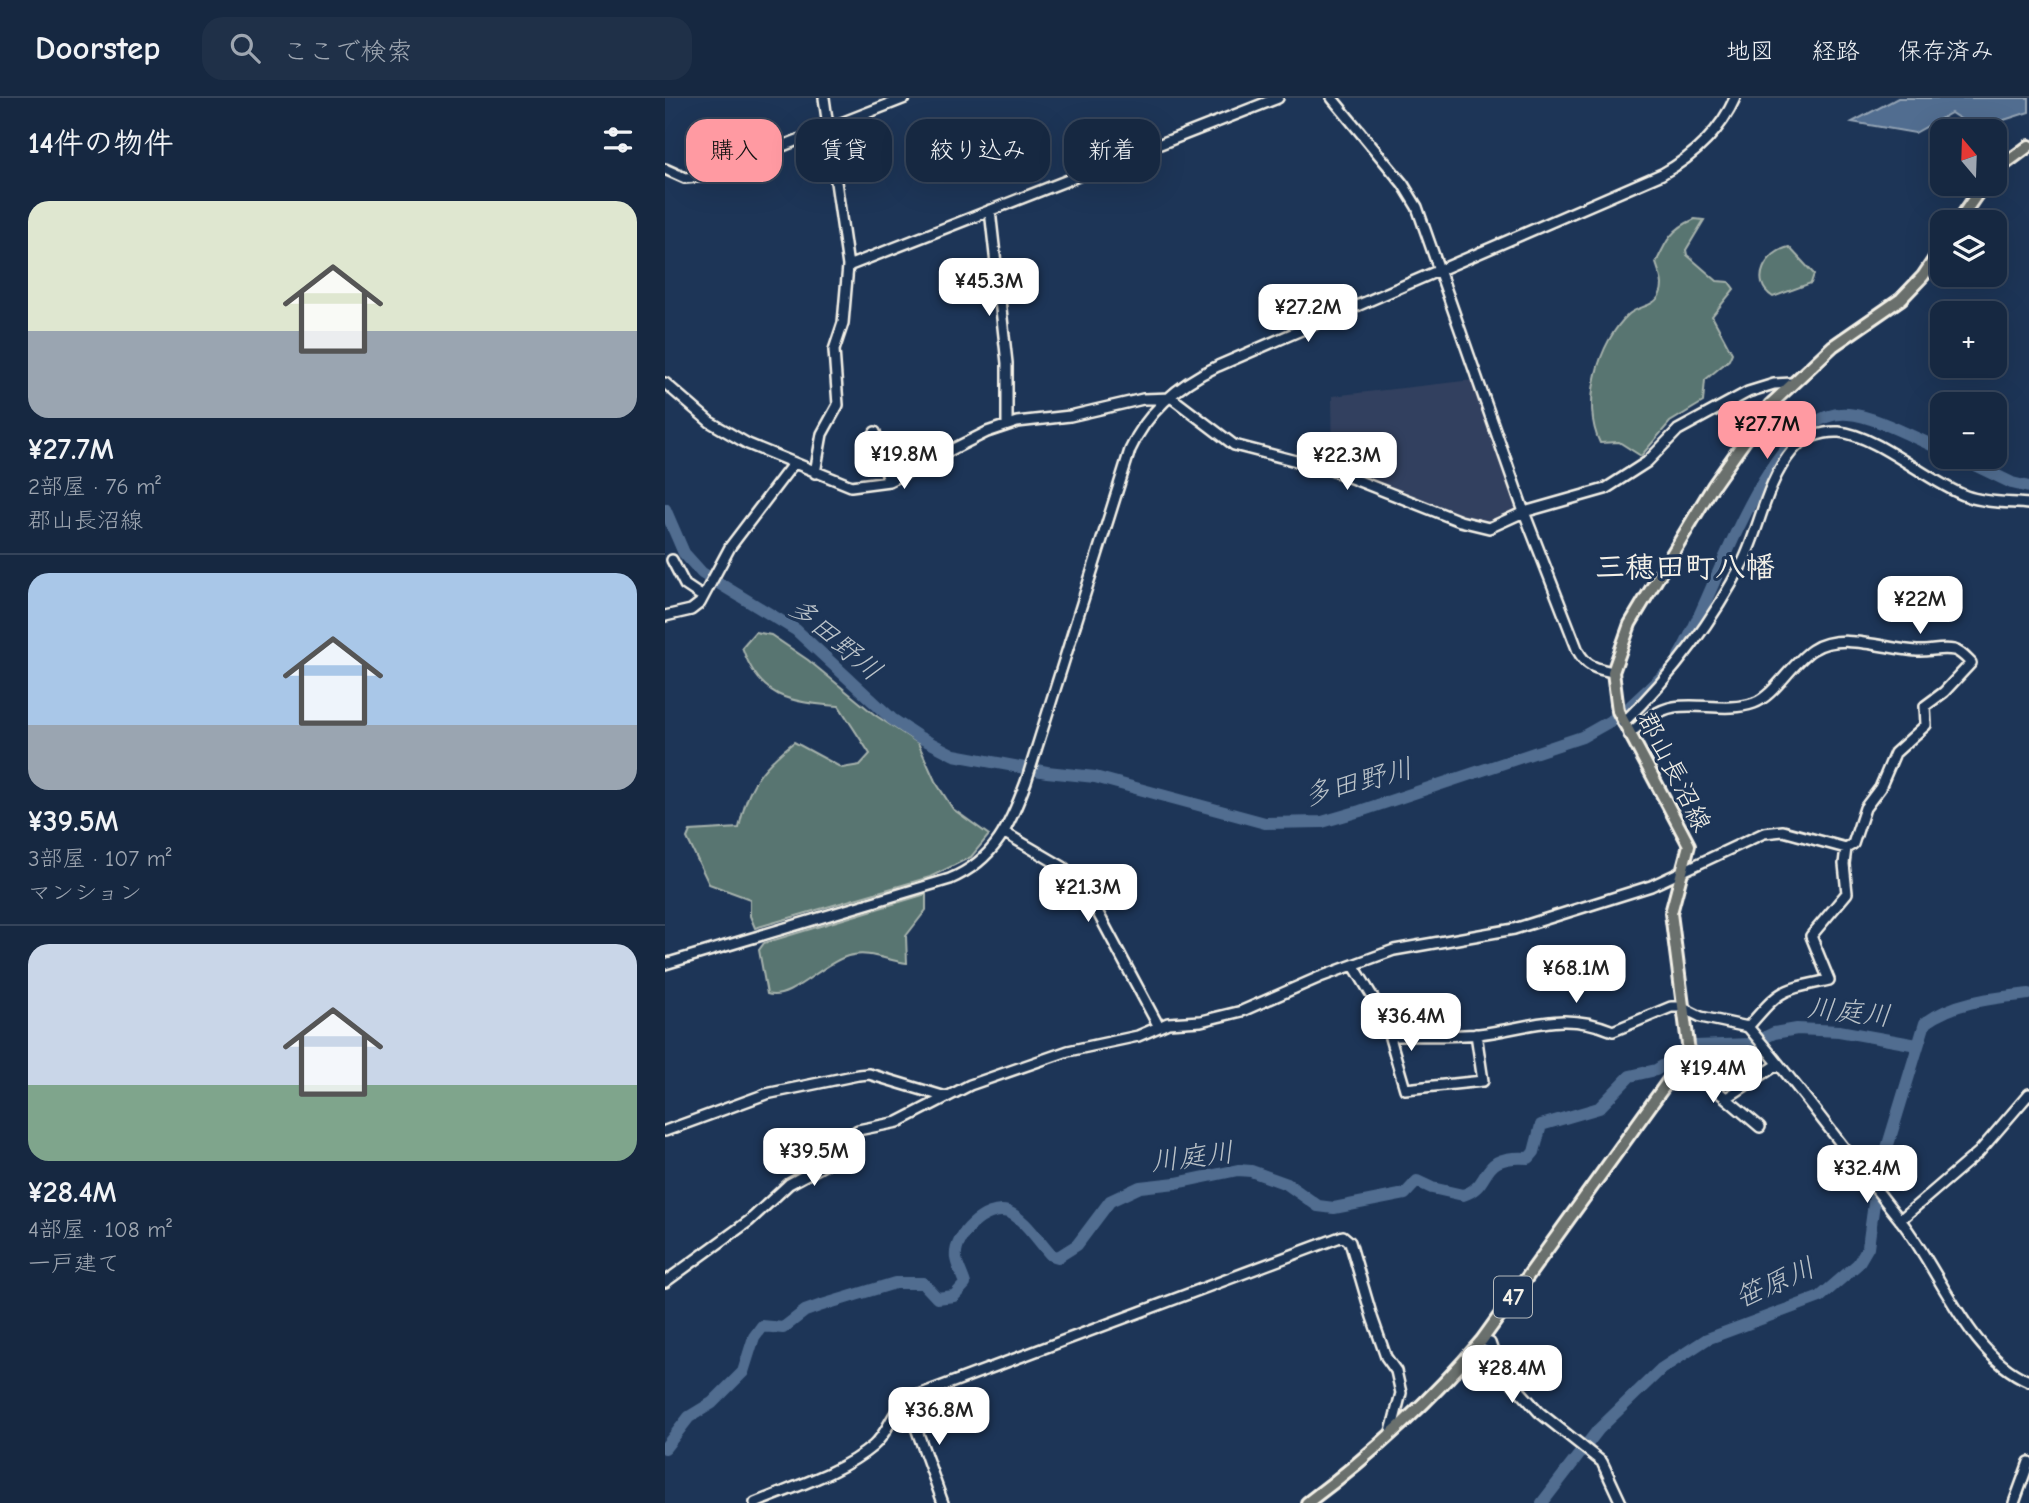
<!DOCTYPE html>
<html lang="ja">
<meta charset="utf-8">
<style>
:root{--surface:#162841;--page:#1f3048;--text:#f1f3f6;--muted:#9ea6b1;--line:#35445a;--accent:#ff9aa2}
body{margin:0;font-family:"Comic Neue","Klee One",sans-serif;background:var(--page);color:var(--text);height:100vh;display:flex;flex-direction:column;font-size:26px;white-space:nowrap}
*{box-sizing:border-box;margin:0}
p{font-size:23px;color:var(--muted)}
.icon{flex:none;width:38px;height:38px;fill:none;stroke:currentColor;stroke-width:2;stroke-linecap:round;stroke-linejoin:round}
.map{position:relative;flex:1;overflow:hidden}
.drawer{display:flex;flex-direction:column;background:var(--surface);width:665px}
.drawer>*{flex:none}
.banner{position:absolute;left:21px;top:21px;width:665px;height:63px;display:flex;gap:14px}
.needle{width:46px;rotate:341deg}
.buttons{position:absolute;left:1265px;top:21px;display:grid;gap:14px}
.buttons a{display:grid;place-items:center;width:77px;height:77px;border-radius:14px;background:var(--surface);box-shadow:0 7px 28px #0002,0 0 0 2px var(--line);font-size:35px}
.price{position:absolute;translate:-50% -60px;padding:0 16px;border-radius:14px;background:#fff;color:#222;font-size:23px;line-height:46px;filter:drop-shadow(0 2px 4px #0008)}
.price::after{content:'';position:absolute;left:50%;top:42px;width:21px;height:16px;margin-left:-10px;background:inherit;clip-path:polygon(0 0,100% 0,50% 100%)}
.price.active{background:var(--accent);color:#111}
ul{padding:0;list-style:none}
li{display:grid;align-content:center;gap:14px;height:371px;padding:0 28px}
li+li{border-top:2px solid var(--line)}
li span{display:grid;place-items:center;height:217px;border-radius:21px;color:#555}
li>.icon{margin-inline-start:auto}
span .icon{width:126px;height:126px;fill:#fffc;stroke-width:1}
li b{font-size:30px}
h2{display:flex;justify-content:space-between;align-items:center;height:84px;padding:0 28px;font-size:30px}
.tag{padding:0 24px;border-radius:21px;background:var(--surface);box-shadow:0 7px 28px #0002,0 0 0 2px var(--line);font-size:24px;line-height:63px}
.tag.active{background:var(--accent);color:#111}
header{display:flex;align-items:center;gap:42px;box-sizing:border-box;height:98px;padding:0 35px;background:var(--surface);border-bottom:2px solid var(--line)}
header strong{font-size:33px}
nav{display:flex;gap:38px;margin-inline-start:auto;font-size:24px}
.search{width:490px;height:63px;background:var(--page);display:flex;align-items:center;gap:18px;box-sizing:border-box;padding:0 24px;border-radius:21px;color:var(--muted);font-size:26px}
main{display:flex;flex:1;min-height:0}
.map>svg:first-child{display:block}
.built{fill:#32415f}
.green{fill:#587471;stroke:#a6b2ac;stroke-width:2}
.water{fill:#516d90;stroke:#92a2b3;stroke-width:2}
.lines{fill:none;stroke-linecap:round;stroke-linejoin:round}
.river{stroke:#516d90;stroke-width:12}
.minor-casing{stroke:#f4f1e8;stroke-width:14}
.major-casing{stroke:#f4f1e8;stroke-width:16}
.minor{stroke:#1d3557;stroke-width:9}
.major{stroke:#6a706d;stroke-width:10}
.labels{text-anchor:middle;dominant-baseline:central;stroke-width:6;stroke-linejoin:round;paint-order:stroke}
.shield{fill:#1d3557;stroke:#b4b9bc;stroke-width:2}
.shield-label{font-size:24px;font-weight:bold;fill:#f4f1e8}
.street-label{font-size:26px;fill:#f4f1e8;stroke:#1d3557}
.water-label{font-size:28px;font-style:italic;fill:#bbc3c9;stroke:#1d3557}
.quarter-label{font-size:30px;font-weight:bold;fill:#f4f1e8;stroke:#1d3557}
</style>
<header>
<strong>Doorstep</strong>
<div class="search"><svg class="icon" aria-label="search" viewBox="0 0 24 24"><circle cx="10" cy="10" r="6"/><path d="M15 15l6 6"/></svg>ここで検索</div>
<nav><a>地図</a><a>経路</a><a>保存済み</a></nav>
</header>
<main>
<section class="drawer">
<h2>14件の物件<svg class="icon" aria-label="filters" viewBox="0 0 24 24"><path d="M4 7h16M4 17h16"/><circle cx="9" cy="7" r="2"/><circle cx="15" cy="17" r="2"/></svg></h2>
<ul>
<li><span style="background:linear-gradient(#dfe7d0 60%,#9aa5b1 0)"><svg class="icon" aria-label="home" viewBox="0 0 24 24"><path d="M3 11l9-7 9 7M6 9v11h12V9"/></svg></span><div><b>¥27.7M</b><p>2部屋 · 76 m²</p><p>郡山長沼線</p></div></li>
<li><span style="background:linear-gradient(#a9c7e8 70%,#9aa5b1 0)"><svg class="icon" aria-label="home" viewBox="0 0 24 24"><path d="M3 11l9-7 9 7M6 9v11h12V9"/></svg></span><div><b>¥39.5M</b><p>3部屋 · 107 m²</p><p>マンション</p></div></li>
<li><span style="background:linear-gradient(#c9d6e8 65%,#7fa58c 0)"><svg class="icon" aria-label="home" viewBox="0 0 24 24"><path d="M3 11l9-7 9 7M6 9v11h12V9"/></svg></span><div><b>¥28.4M</b><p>4部屋 · 108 m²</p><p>一戸建て</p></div></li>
</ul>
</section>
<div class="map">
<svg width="1364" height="1405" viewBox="0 0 1364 1405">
<rect width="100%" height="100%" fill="#1d3557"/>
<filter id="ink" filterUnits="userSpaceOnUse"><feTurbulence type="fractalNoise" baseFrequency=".0143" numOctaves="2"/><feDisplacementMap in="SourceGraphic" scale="14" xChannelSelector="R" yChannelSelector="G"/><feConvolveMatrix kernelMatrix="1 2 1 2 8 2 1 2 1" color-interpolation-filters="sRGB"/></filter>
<g filter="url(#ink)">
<path class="built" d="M 808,282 L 854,411 L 852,414 L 831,425 L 813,426 L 668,369 L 667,298 Z"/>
<path class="green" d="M 1030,121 L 1039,122 L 1021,152 L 1022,157 L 1052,183 L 1064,184 L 1069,191 L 1047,218 L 1067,255 L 1064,262 L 1040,282 L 1038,304 L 1005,324 L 976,358 L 954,344 L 935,345 C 916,307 933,244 964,216 C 973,208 990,209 995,196 C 1000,186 994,175 991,165 C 1001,143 1006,131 1030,121 Z
M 1124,149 L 1149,176 L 1146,185 L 1108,199 C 1084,184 1101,154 1124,149 Z
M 90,534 L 106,537 L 143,562 L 210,617 L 253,645 L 270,683 L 288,711 L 324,737 L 306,759 L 265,779 L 90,830 L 85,818 L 85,801 L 44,786 L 22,740 L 25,733 L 74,730 C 83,687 95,671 129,644 L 177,670 L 195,667 L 205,656 L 174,608 C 124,604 95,601 77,549 Z
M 261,796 L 261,812 L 241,838 L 242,865 C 222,863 205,852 183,858 C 157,865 125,904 102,896 L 94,852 L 99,845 Z"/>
<path class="water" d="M 1233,0 L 1364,0 L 1364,14 L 1311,31 L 1286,15 L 1250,35 L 1187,24 Z"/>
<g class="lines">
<path class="river" d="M 1293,359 L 1347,385 L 1364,389
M 0,411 L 19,455 L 37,475 L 131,532 L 227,621 L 254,639 L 289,657 L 382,674 L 430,679 L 600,725 L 657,724 L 695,713 L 917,639 L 956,617 L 1001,575
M 1014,558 C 1050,501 1102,309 1183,316 C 1211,318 1251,341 1278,352
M 0,1350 L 24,1319 L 47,1305 L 78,1274 L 89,1239 L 97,1228 L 118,1230 L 140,1213 L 154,1208 L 230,1185 L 258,1185 L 272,1200 L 289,1198 L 300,1186 C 298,1178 292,1168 291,1160 C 288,1138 321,1107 343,1114 C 359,1120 374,1144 386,1157 L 393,1159 L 412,1147 L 445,1103 L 475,1089 L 511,1085 L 573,1072 L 586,1073 L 622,1086 L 653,1108 L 669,1110 L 740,1096 L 752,1083 L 767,1090 L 798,1097 C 830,1087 810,1056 864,1060 L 869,1054 L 876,1027 L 934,1010 L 965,978 L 991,972 L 1030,948 L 1086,946 L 1109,935 L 1132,931 L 1174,933 L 1252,947
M 877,1405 L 933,1332 L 996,1271 L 1042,1241 L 1155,1199 L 1193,1166 L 1203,1149 L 1212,1083 L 1260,925 C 1290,903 1328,900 1364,896"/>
<g class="minor-casing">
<path id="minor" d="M 667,0 L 738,86 L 752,109 L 859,414 L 913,553 C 921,568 931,571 948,574
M 0,71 L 20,80 L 41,78 L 240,0
M 325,112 L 342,265 L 342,327
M 183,168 L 613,0
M 0,285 L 45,324 L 83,346 L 186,388 L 224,383 L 322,334 L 352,324 L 405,318 L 478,301 L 507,300 L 569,347 L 666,372 L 795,423 L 824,430 L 859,414 L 940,391 L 982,364 L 1013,332 L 1083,294 L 1109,286 L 1127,285
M 210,334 L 224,383
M 150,375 L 157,336 L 173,307 L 169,252 L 178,225 L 183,168 L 159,0
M 7,462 L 20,487 L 38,499
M 0,518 L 26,512 L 35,505 L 65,449 L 128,366
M 958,625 C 1005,579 1048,523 1078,464 C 1095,429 1101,384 1127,353 C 1138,340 1157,333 1174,334 C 1212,337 1263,384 1301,398 C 1321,405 1344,404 1364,406
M 964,636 C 977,625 991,612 1009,609 C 1035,605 1063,614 1089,605 C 1109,598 1126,566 1147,552 C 1176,533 1220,551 1252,553 C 1264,554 1276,549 1289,552 C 1296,554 1300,559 1306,565 L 1279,594 L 1260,608 L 1261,627 L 1230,655 L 1215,690 L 1200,710 L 1188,746 L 1181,750 L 1179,766 L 1182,795 L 1146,838 L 1164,882 C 1114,893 1117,890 1083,929
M 340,735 L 398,769 L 418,787 L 494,929
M 0,866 L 285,781 C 330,762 345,727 361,684 L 465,352 C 483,312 514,286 553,268 L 997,76 C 1029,58 1055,34 1070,0
M 689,868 L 718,916 L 740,991 L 818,983 L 811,936
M 726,938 C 755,937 785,939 814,936 C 866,930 896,912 948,933 L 1006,909 L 1016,909 L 1036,919 L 1083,929 C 1136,991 1185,1059 1236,1123 C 1275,1172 1304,1259 1364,1283
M 1018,964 L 1095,1029
M 1063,999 L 1112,967
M 0,1033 L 101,996 L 193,977 L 204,976 L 281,999
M 1235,1122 L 1314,1054 L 1364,996
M 0,1184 L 84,1123 L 124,1086 L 161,1066 L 176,1044 L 193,1032 L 233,1024 L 305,987 L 403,953 L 473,938 L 503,925 L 536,923 L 577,913 L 655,879 L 729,852 L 849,831 L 986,788 L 1099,735 L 1118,733 L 1181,750
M 817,1242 L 825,1245 L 833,1269 L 874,1314 L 937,1364 L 956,1405
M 241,1302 L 278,1405
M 90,1405 C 128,1389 176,1375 208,1348 C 226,1333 226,1309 248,1299 L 678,1138 L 685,1144 L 707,1219 L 721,1259 L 731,1273 L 736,1295 L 726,1334
M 1349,1405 L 1364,1364"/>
</g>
<g class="major-casing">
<path id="major" d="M 1330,73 L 1364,48
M 1293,124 L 1319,86
M 642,1405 C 706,1357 766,1303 817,1242 L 1024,954 L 1006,815 L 1024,747 L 953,613 L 948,574 L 965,526 L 1048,388 L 1105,307 L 1168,248 L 1236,201 L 1258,178 L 1278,148"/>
</g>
<use href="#minor" class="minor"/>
<use href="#major" class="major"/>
</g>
</g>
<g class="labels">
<rect class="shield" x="829" y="1178.5" width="38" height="41" rx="5"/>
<g class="shield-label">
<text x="848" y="1199">47</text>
</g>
<g class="street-label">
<text transform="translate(1009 674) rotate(63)">郡山長沼線</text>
</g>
<g class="water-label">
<text transform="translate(170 541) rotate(40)">多田野川</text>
<text transform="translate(693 684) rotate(-15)">多田野川</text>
<text transform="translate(1184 914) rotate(6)">川庭川</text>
<text transform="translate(527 1059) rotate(-7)">川庭川</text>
<text transform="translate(1110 1185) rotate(-24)">笹原川</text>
</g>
<g class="quarter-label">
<text x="1020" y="469">三穂田町八幡</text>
</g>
</g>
</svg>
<div class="buttons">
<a><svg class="needle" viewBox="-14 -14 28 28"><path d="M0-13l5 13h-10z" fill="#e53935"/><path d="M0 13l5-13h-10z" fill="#9ea6b1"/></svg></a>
<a><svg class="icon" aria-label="layers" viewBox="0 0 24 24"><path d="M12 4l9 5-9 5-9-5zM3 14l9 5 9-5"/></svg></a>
<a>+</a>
<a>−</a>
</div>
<b class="price" style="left:324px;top:220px">¥45.3M</b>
<b class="price" style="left:643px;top:246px">¥27.2M</b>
<b class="price active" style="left:1102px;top:363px">¥27.7M</b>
<b class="price" style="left:239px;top:393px">¥19.8M</b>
<b class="price" style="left:682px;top:394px">¥22.3M</b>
<b class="price" style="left:1255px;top:538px">¥22M</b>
<b class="price" style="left:423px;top:826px">¥21.3M</b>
<b class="price" style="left:911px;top:907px">¥68.1M</b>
<b class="price" style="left:746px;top:955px">¥36.4M</b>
<b class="price" style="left:1048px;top:1007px">¥19.4M</b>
<b class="price" style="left:149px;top:1090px">¥39.5M</b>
<b class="price" style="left:1202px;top:1107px">¥32.4M</b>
<b class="price" style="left:847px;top:1307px">¥28.4M</b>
<b class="price" style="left:274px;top:1349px">¥36.8M</b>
<div class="banner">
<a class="tag active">購入</a>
<a class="tag">賃貸</a>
<a class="tag">絞り込み</a>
<a class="tag">新着</a>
</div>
</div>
</main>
